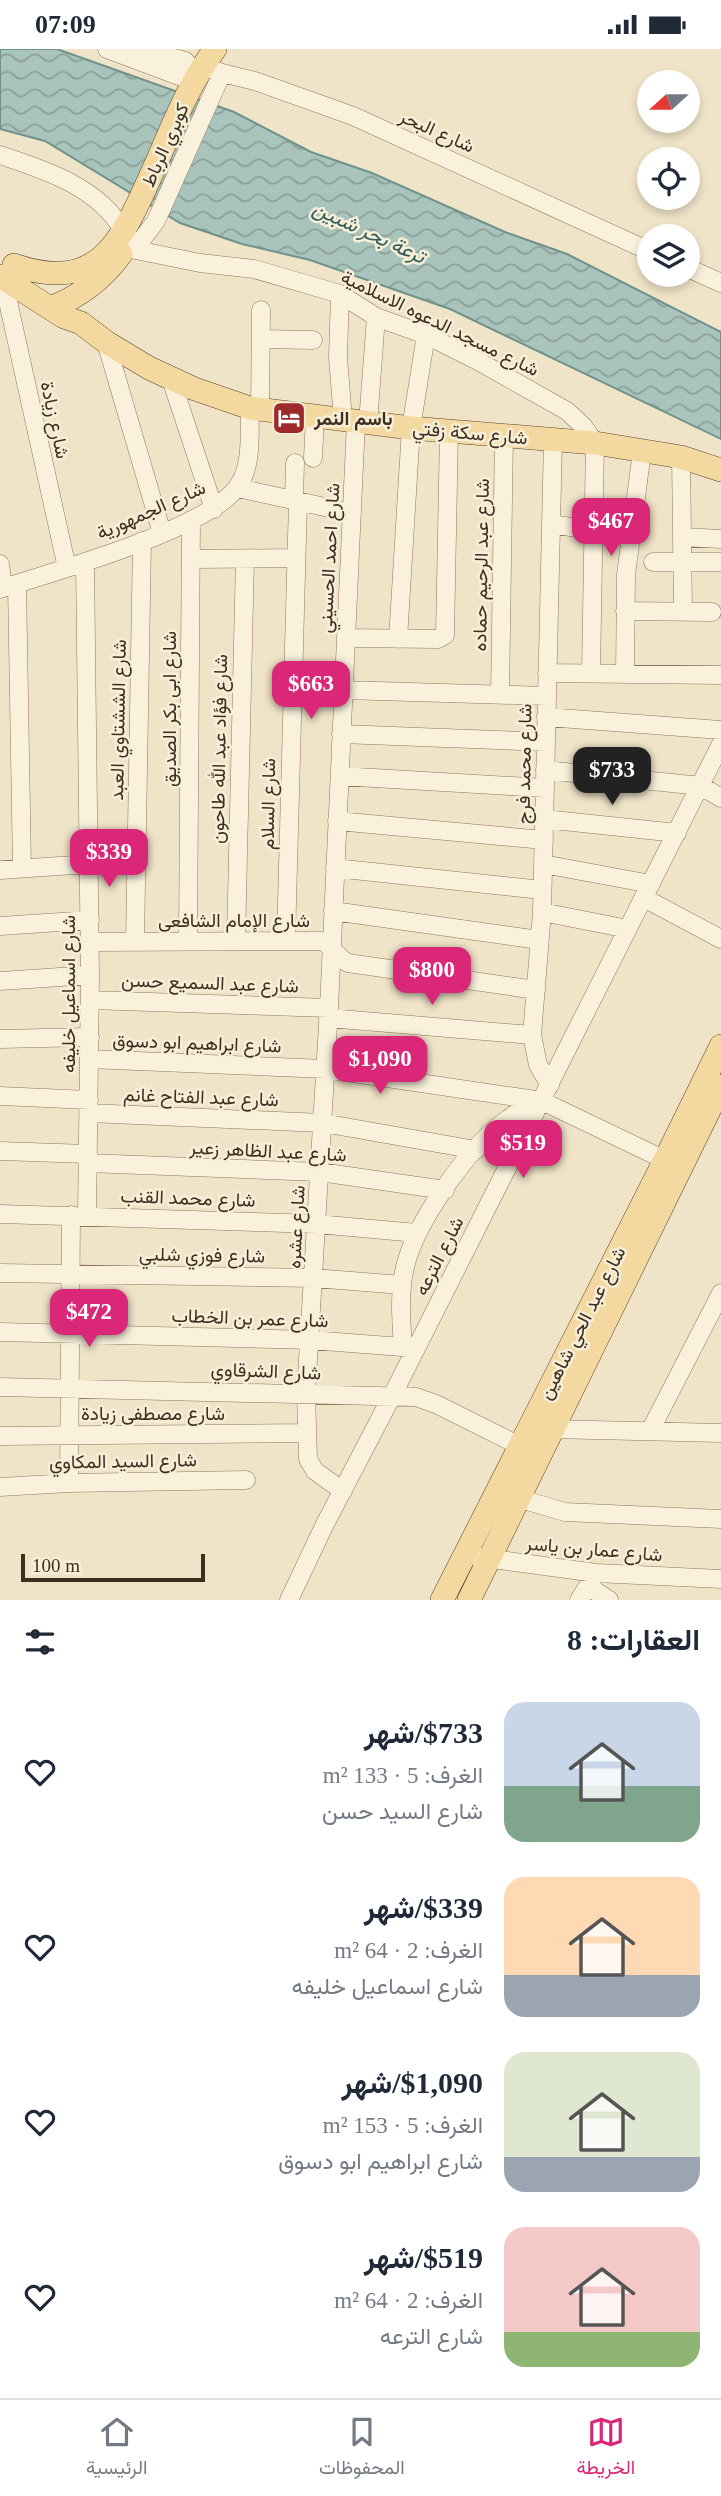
<!DOCTYPE html>
<html lang="ar">
<meta charset="utf-8">
<style>
:root{--surface:#fff;--page:#f6f6f7;--text:#1f2937;--muted:#747a83;--line:#e0e1e3;--accent:#db2777}
body{margin:0;font-family:"Times New Roman",Vazirmatn,serif;background:var(--page);color:var(--text);direction:rtl;height:100vh;display:flex;flex-direction:column;font-size:26px;white-space:nowrap}
*{box-sizing:border-box;margin:0}
p{font-size:23px;color:var(--muted)}
.icon{flex:none;width:38px;height:38px;fill:none;stroke:currentColor;stroke-width:2;stroke-linecap:round;stroke-linejoin:round}
.map{position:relative;height:1551px;overflow:hidden;direction:ltr}
.details{display:flex;flex-direction:column;background:var(--surface);flex:1}
.details>*{flex:none}
.needle{width:46px;rotate:249deg}
.controls{position:absolute;left:637px;top:21px;display:grid;gap:14px}
.controls a{display:grid;place-items:center;width:63px;height:63px;border-radius:50%;background:var(--surface);box-shadow:0 4px 10px #0003;font-size:35px}
.scale{position:absolute;left:21px;bottom:18px;width:184px;box-sizing:border-box;padding-left:7px;border:4px solid #3d2e20;border-top:0;font-size:19px;line-height:24px;white-space:nowrap;color:#3d2e20;-webkit-text-stroke:5px #f7eed8;paint-order:stroke}
.price{position:absolute;translate:-50% -60px;padding:0 16px;border-radius:14px;background:var(--accent);color:#fff;font-size:23px;line-height:46px;filter:drop-shadow(0 2px 4px #0008)}
.price::after{content:'';position:absolute;left:50%;top:42px;width:21px;height:16px;margin-left:-10px;background:inherit;clip-path:polygon(0 0,100% 0,50% 100%)}
.price.current{background:#222;color:#fff}
ul{padding:0;list-style:none}
li{display:flex;align-items:center;gap:21px;height:175px;padding:0 21px}
li span{display:grid;place-items:center;flex:none;width:196px;height:140px;border-radius:21px;color:#555}
li>.icon{margin-inline-start:auto}
span .icon{width:84px;height:84px;fill:#fffc;stroke-width:1}
li b{font-size:30px}
h2{display:flex;justify-content:space-between;align-items:center;height:84px;padding:0 21px;font-size:30px}
.status{display:flex;justify-content:space-between;align-items:center;height:49px;padding:0 35px;background:var(--surface);direction:ltr}
.status svg{height:19px;fill:currentColor}
.dock{display:flex;justify-content:space-around;align-items:center;height:98px;border-top:2px solid var(--line);background:var(--surface);font-size:19px;color:var(--muted)}
.dock a{display:grid;justify-items:center;gap:4px}
.dock .current{color:var(--accent)}
.map>svg:first-child{display:block}
.water{fill:url(#water-waves);stroke:#6f938a;stroke-width:2}
.lines{fill:none;stroke-linecap:round;stroke-linejoin:round}
.minor-casing{stroke:#8d765c;stroke-width:19}
.major-casing{stroke:#5b4430;stroke-width:24}
.minor{stroke:#faf1dc;stroke-width:18}
.major{stroke:#f3d9a0;stroke-width:23}
.labels{text-anchor:middle;dominant-baseline:central;stroke-width:5;stroke-linejoin:round;paint-order:stroke}
.street-label{font-size:19px;fill:#3d2e20;stroke:#f7eed8}
.poi-label{font-size:19px;font-weight:bold;fill:#3d2e20;stroke:#f7eed8;text-anchor:start}
.water-label{font-size:21px;font-style:italic;fill:#2f5d5a;stroke:#f7eed8}
</style>
<div class="status"><b>07:09</b><svg viewBox="0 0 49 12"><path d="M0 12V9h3v3zM5 12V6h3v6zM10 12V3h3v9zM15 12V0h3v12zM26 1h20v11H26zM47 4h2v5h-2z"/></svg></div>
<div class="map">
<svg width="721" height="1551" viewBox="0 0 721 1551">
<defs>
<pattern id="water-waves" width="16" height="10" patternUnits="userSpaceOnUse" patternTransform="scale(1.75)"><rect width="16" height="10" fill="#a9c4bc"/><path d="M0 5q4-4 8 0t8 0" fill="none" stroke="#8ba098"/></pattern>
</defs>
<rect width="100%" height="100%" fill="#f0e4c8"/>
<path class="water" d="M 0,0 L 57,0 L 234,63 L 311,103 L 372,124 L 505,183 L 567,205 L 721,283 L 721,390 L 450,260 L 310,211 L 242,195 L 180,174 L 45,92 L 0,80 Z"/>
<g class="lines">
<g class="minor-casing">
<path id="minor" d="M 107,0 L 182,28 L 197,25 L 185,12 L 142,0
M 202,17 L 222,24 L 255,32 L 353,67 L 649,202
M 0,106 C 46,121 100,139 124,183
M 126,199 L 200,214 L 254,220 L 340,245 L 376,268 L 426,286 L 478,312 L 567,362 L 583,377 L 595,394 L 591,624
M 126,199 L 143,189 L 156,172 L 222,24
M 688,219 L 721,234
M 6,231 L 9,257 L 67,519
M 340,245 L 338,308 L 343,371
M 262,290 L 313,291
M 106,293 L 162,484
M 171,330 L 214,460
M 260,361 L 261,261
M 368,374 L 376,268
M 681,408 L 683,562
M 313,409 L 315,368
M 238,439 L 352,464
M 294,451 L 295,414
M 551,475 L 630,487
M 682,488 L 721,490
M 191,510 L 295,509
M 85,513 L 90,926 L 87,1167
M 653,513 L 721,513
M 0,515 L 3,539
M 17,535 L 22,819
M 0,540 C 53,523 209,480 238,437 C 253,416 249,383 250,359
M 625,562 L 712,563
M 346,589 L 438,590 L 445,586 L 449,382
M 398,590 L 411,379 L 426,286
M 547,624 L 721,626
M 625,625 L 626,526 L 642,402
M 344,641 L 547,647
M 500,646 L 504,386
M 546,668 L 721,681
M 341,685 L 546,693
M 545,721 L 701,737 L 721,749
M 340,727 L 544,739
M 544,770 L 677,784
M 337,772 L 544,791
M 543,815 L 651,835
M 335,819 L 542,841
M 0,821 L 89,815
M 644,849 L 721,890
M 333,862 L 539,891
M 542,863 L 628,880
M 0,877 L 90,871
M 236,891 L 245,510
M 286,891 L 298,452
M 188,892 L 191,471
M 90,893 L 321,892 C 333,896 337,909 348,914 L 536,941
M 135,893 L 142,492
M 0,932 L 90,926
M 90,951 L 329,959
M 328,969 L 532,986
M 0,990 L 90,988
M 89,1010 L 326,1020 L 542,1052 L 665,1111
M 550,1036 L 538,1016 L 532,986 L 542,863 L 553,391
M 0,1047 L 89,1051
M 89,1064 L 323,1074 L 476,1101
M 0,1102 L 88,1105
M 88,1114 L 320,1123 L 445,1141
M 0,1165 L 317,1175 L 417,1184
M 0,1224 L 314,1229 L 402,1236
M 0,1283 L 311,1291 L 415,1299
M 403,1298 C 401,1271 399,1244 405,1218 C 416,1172 469,1097 508,1070 C 518,1062 530,1057 541,1052
M 0,1338 L 416,1348 L 436,1355 L 520,1397
M 551,1380 L 721,1384
M 650,1382 L 721,1244
M 0,1387 L 306,1384
M 69,1434 L 71,1166
M 0,1438 L 69,1434 L 246,1431
M 343,1442 L 315,1422 L 308,1410 L 306,1344 L 329,959 L 356,373
M 507,1446 L 565,1463 L 721,1470
M 478,1508 L 596,1524 L 721,1530
M 588,1537 L 609,1551
M 289,1551 L 324,1477 L 393,1345 L 721,695
M 579,1551 L 596,1524"/>
</g>
<g class="major-casing">
<path id="major" d="M 14,216 C 100,246 122,190 152,124 C 171,82 187,37 215,0
M 0,227 L 64,268 L 81,274 L 106,293 L 149,319 L 192,339 L 250,359 L 411,379 L 595,394 L 681,408 L 721,421
M 50,259 C 79,248 103,230 121,205
M 442,1551 L 665,1111 L 721,997
M 469,1551 L 721,1037"/>
</g>
<use href="#minor" class="minor"/>
<use href="#major" class="major"/>
</g>
<defs>
<g id="hotel-square" transform="scale(1.75)"><rect x="-9" y="-9" width="18" height="18" rx="4" fill="#9e2a2b" stroke="#f7eed8"/><path d="M-6-4.5h1.5V1H6V5H4.5V3h-9V5H-6ZM-4 0a1.8 1.8 0 1 1 3.6 0ZM.5 0V-2.5h3Q6-2.5 6 0Z" fill="#fff"/></g>
</defs>
<g fill-rule="evenodd">
<use href="#hotel-square" x="289" y="369"/>
</g>
<g class="labels">
<g class="street-label">
<text transform="translate(437 82) rotate(24)">شارع البحر</text>
<text transform="translate(165 96) rotate(-66)">كوبري الرباط</text>
<text transform="translate(440 274) rotate(26)">شارع مسجد الدعوه الاسلامية</text>
<text transform="translate(55 371) rotate(78)">شارع زيادة</text>
<text transform="translate(470 384) rotate(5)">شارع سكة زفتي</text>
<text transform="translate(151 461) rotate(-24)">شارع الجمهورية</text>
<text transform="translate(329 509) rotate(-87)">شارع احمد الحسيني</text>
<text transform="translate(481 516) rotate(-89)">شارع عبد الرحيم حماده</text>
<text transform="translate(169 660) rotate(-90)">شارع ابى بكر الصديق</text>
<text transform="translate(118 671) rotate(-89)">شارع الششتاوي العبد</text>
<text transform="translate(219 700) rotate(-89)">شارع فؤاد عبد الله طاحون</text>
<text transform="translate(524 715) rotate(-89)">شارع محمد فرج</text>
<text transform="translate(268 755) rotate(-89)">شارع السلام</text>
<text x="234" y="871">شارع الإمام الشافعى</text>
<text transform="translate(210 934) rotate(2)">شارع عبد السميع حسن</text>
<text transform="translate(68 945) rotate(-90)">شارع اسماعيل خليفه</text>
<text transform="translate(197 994) rotate(2)">شارع ابراهيم ابو دسوق</text>
<text transform="translate(201 1048) rotate(2)">شارع عبد الفتاح غانم</text>
<text transform="translate(268 1102) rotate(3)">شارع عبد الظاهر زعير</text>
<text transform="translate(188 1149) rotate(2)">شارع محمد القنب</text>
<text transform="translate(296 1178) rotate(-87)">شارع عشره</text>
<text transform="translate(202 1206) rotate(1)">شارع فوزي شلبي</text>
<text transform="translate(439 1207) rotate(-63)">شارع الترعه</text>
<text transform="translate(250 1269) rotate(2)">شارع عمر بن الخطاب</text>
<text transform="translate(582 1274) rotate(-63)">شارع عبد الحي شاهين</text>
<text transform="translate(266 1322) rotate(2)">شارع الشرقاوي</text>
<text x="153" y="1364">شارع مصطفى زيادة</text>
<text transform="translate(123 1412) rotate(-1)">شارع السيد المكاوي</text>
<text transform="translate(594 1500) rotate(5)">شارع عمار بن ياسر</text>
</g>
<g class="poi-label">
<text x="314" y="369">باسم النمر</text>
</g>
<g class="water-label">
<text transform="translate(369 183) rotate(25)">ترعة بحر شبين</text>
</g>
</g>
</svg>
<div class="controls">
<a><svg class="needle" viewBox="-14 -14 28 28"><path d="M0-13l5 13h-10z" fill="#e53935"/><path d="M0 13l5-13h-10z" fill="#747a83"/></svg></a>
<a><svg class="icon" aria-label="locate" viewBox="0 0 24 24"><circle cx="12" cy="12" r="6"/><path d="M12 2v4M12 18v4M2 12h4M18 12h4"/></svg></a>
<a><svg class="icon" aria-label="layers" viewBox="0 0 24 24"><path d="M12 4l9 5-9 5-9-5zM3 14l9 5 9-5"/></svg></a>
</div>
<div class="scale">100 m</div>
<b class="price" style="left:611px;top:509px">$467</b>
<b class="price" style="left:311px;top:672px">$663</b>
<b class="price current" style="left:612px;top:758px">$733</b>
<b class="price" style="left:109px;top:840px">$339</b>
<b class="price" style="left:432px;top:958px">$800</b>
<b class="price" style="left:380px;top:1047px">$1,090</b>
<b class="price" style="left:523px;top:1131px">$519</b>
<b class="price" style="left:89px;top:1300px">$472</b>
</div>
<section class="details">
<h2>العقارات: 8<svg class="icon" aria-label="filters" viewBox="0 0 24 24"><path d="M4 7h16M4 17h16"/><circle cx="9" cy="7" r="2"/><circle cx="15" cy="17" r="2"/></svg></h2>
<ul>
<li><span style="background:linear-gradient(#c9d6e8 60%,#7fa58c 0)"><svg class="icon" aria-label="home" viewBox="0 0 24 24"><path d="M3 11l9-7 9 7M6 9v11h12V9"/></svg></span><div><b>$733/شهر</b><p>الغرف: 5 · 133 m²</p><p>شارع السيد حسن</p></div><svg class="icon" aria-label="heart" viewBox="0 0 24 24"><path d="M12 20l-8-8c-3-5 5-10 8-4 3-6 11-1 8 4z"/></svg></li>
<li><span style="background:linear-gradient(#ffd9b3 70%,#9aa5b1 0)"><svg class="icon" aria-label="home" viewBox="0 0 24 24"><path d="M3 11l9-7 9 7M6 9v11h12V9"/></svg></span><div><b>$339/شهر</b><p>الغرف: 2 · 64 m²</p><p>شارع اسماعيل خليفه</p></div><svg class="icon" aria-label="heart" viewBox="0 0 24 24"><path d="M12 20l-8-8c-3-5 5-10 8-4 3-6 11-1 8 4z"/></svg></li>
<li><span style="background:linear-gradient(#dfe7d0 75%,#9aa5b1 0)"><svg class="icon" aria-label="home" viewBox="0 0 24 24"><path d="M3 11l9-7 9 7M6 9v11h12V9"/></svg></span><div><b>$1,090/شهر</b><p>الغرف: 5 · 153 m²</p><p>شارع ابراهيم ابو دسوق</p></div><svg class="icon" aria-label="heart" viewBox="0 0 24 24"><path d="M12 20l-8-8c-3-5 5-10 8-4 3-6 11-1 8 4z"/></svg></li>
<li><span style="background:linear-gradient(#f6c9c9 75%,#8fb573 0)"><svg class="icon" aria-label="home" viewBox="0 0 24 24"><path d="M3 11l9-7 9 7M6 9v11h12V9"/></svg></span><div><b>$519/شهر</b><p>الغرف: 2 · 64 m²</p><p>شارع الترعه</p></div><svg class="icon" aria-label="heart" viewBox="0 0 24 24"><path d="M12 20l-8-8c-3-5 5-10 8-4 3-6 11-1 8 4z"/></svg></li>
</ul>
</section>
<nav class="dock">
<a class="current"><svg class="icon" aria-label="map" viewBox="0 0 24 24"><path d="M3 6l6-2 6 2 6-2v14l-6 2-6-2-6 2zM9 4v14M15 6v14"/></svg>الخريطة</a>
<a><svg class="icon" aria-label="saved" viewBox="0 0 24 24"><path d="M7 4h10v16l-5-4-5 4z"/></svg>المحفوظات</a>
<a><svg class="icon" aria-label="home" viewBox="0 0 24 24"><path d="M3 11l9-7 9 7M6 9v11h12V9"/></svg>الرئيسية</a>
</nav>
